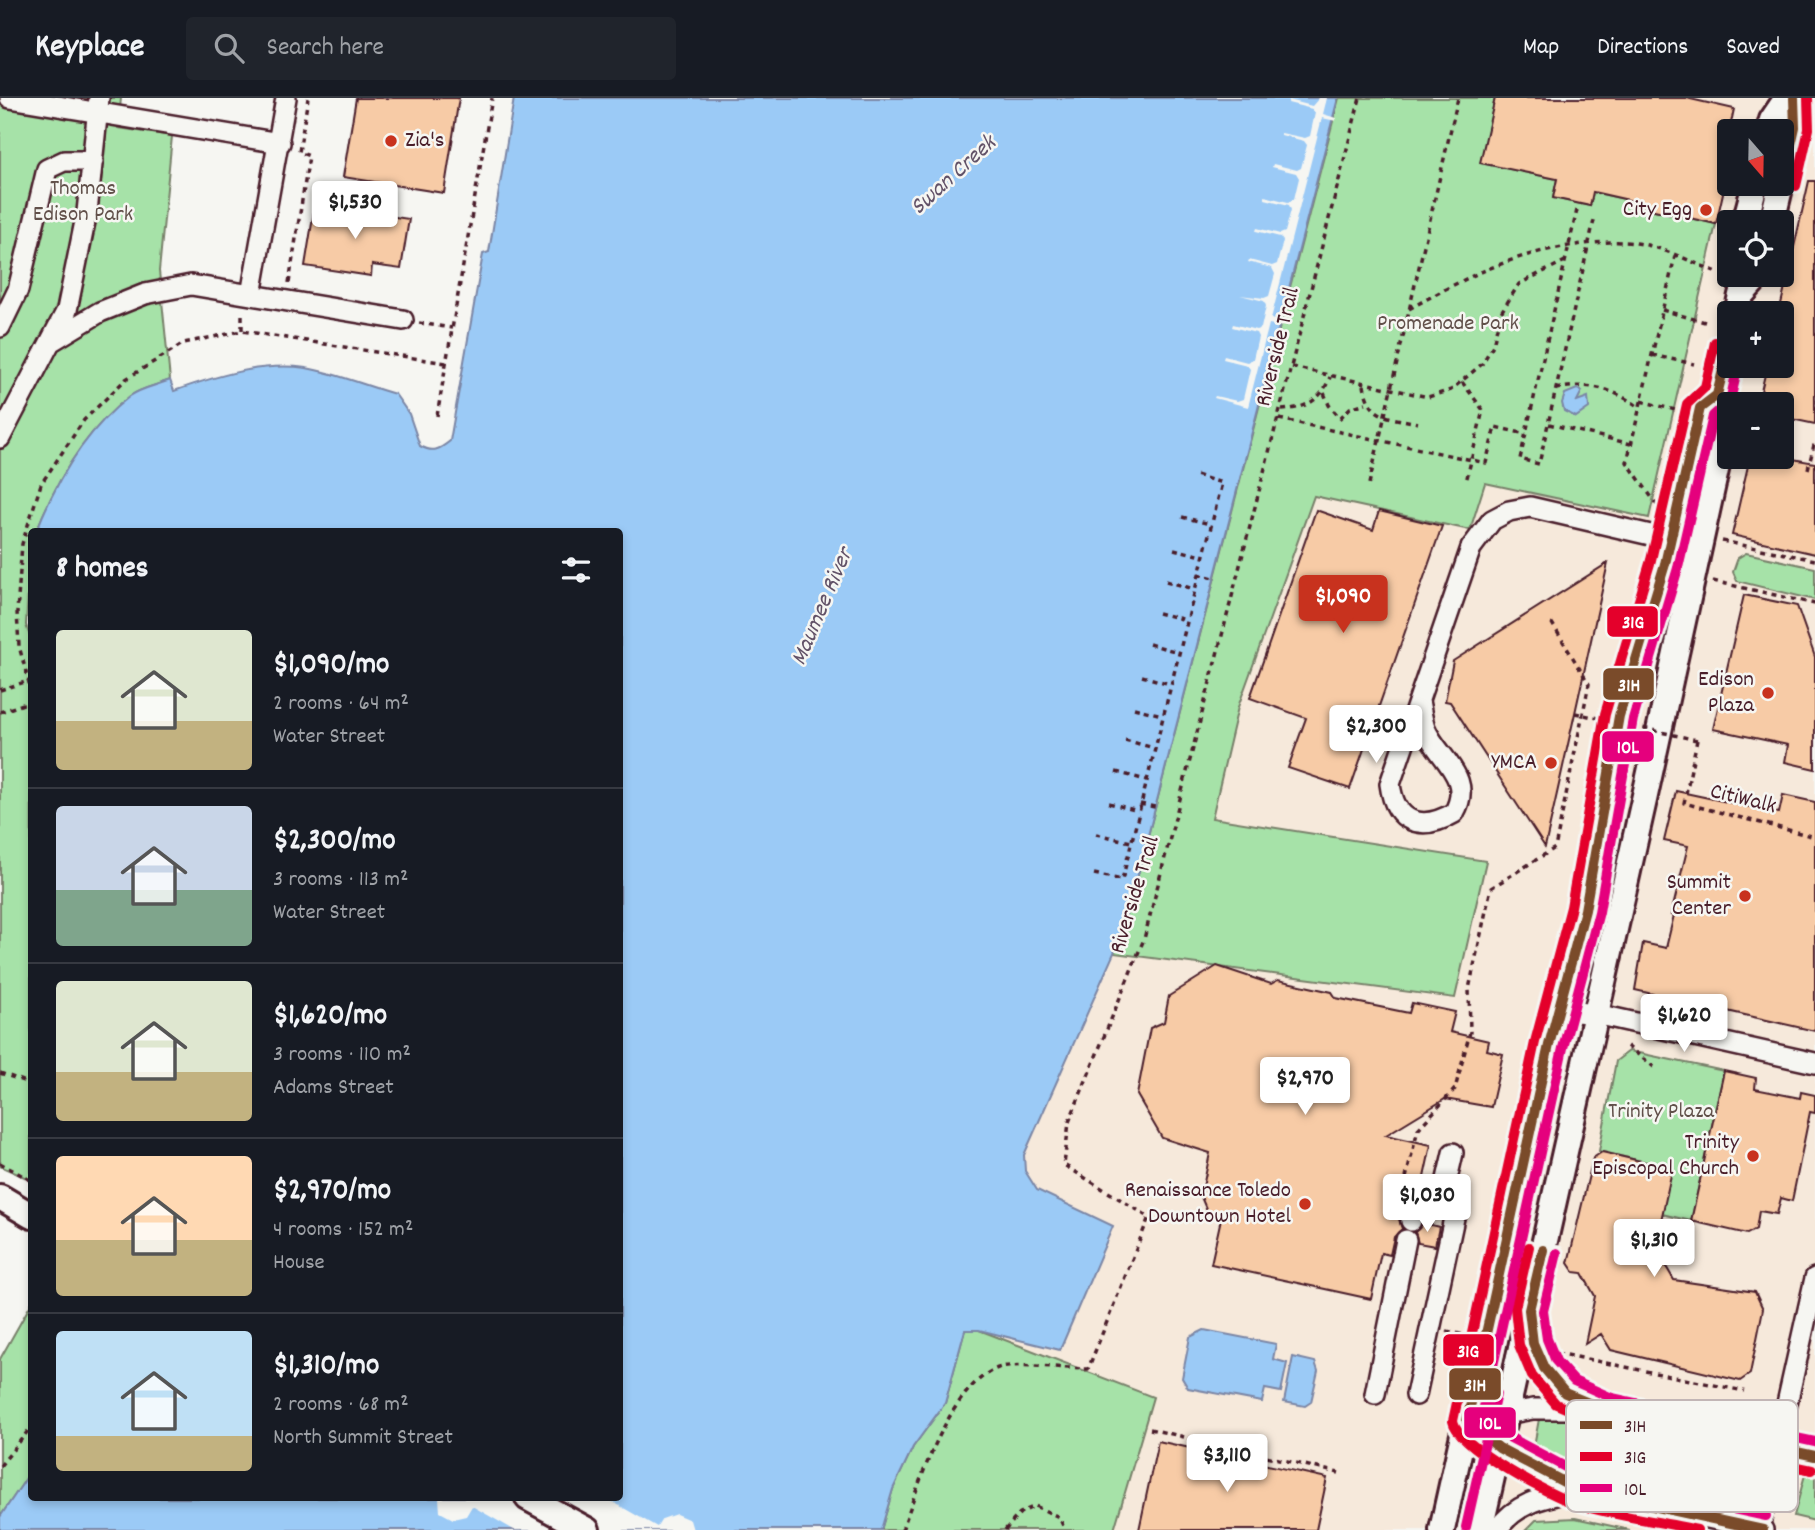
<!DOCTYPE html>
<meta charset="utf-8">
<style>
:root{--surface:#171b24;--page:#20242c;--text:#f1f3f6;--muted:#9ea1a6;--line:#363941;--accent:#c8321e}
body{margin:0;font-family:Dekko,sans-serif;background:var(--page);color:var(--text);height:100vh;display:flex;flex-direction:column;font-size:26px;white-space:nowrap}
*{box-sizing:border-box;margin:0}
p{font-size:23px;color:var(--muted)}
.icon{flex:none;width:38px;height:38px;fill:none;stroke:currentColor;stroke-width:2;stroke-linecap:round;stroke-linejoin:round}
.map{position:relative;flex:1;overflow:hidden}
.sheet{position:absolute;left:28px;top:430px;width:595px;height:973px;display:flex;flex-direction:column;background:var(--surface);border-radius:7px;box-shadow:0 4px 10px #0003}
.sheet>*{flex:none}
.needle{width:46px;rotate:160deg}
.controls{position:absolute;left:1717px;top:21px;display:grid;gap:14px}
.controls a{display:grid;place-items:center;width:77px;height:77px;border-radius:7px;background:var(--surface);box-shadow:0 4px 10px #0003;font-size:35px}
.price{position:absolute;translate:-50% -60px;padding:0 16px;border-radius:7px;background:#fff;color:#222;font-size:23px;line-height:46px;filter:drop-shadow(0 2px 4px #0008)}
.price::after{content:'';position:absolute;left:50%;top:42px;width:21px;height:16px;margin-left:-10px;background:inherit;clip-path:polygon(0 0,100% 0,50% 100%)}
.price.selected{background:var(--accent);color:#fff}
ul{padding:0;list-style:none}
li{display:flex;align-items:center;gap:21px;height:175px;padding:0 28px}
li+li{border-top:2px solid var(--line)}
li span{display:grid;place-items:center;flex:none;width:196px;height:140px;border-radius:7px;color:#555}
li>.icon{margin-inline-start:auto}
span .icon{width:84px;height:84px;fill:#fffc;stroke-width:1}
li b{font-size:30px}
h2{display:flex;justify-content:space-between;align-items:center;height:84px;padding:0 28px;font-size:30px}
header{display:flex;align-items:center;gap:42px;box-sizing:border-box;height:98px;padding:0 35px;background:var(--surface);border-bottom:2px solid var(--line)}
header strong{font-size:33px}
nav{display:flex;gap:38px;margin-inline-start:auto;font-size:24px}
.search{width:490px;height:63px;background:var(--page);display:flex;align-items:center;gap:18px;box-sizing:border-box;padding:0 24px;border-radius:7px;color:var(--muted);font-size:26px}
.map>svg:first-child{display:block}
.built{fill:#f6e9db;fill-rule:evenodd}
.green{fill:#a6e2a8;stroke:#78806a;stroke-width:2}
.water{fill:#9bcaf6;stroke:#7b86a5;stroke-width:2}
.pier{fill:#f6f6f2}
.building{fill:#f7cba6;stroke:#4a1f2b;stroke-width:2}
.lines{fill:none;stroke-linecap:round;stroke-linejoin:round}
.minor-casing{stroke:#4a1f2b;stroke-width:24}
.major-casing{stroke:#4a1f2b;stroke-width:30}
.path{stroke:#4a1f2b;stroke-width:3.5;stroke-dasharray:5 5;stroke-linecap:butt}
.minor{stroke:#f6f6f2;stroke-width:19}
.major{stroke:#f6f6f2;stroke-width:24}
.path-bridge{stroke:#4a1f2b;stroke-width:3.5;stroke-dasharray:5 5;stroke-linecap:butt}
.bus-1-casing{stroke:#f6f6f2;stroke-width:16}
.bus-2-casing{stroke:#f6f6f2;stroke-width:16}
.bus-3-casing{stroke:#f6f6f2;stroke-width:16}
.bus-1{stroke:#7a4b2a;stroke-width:10}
.bus-2{stroke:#e4002b;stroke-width:10}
.bus-3{stroke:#e5007d;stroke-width:10}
.poi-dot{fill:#c8321e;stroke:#f6f6f2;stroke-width:2.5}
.labels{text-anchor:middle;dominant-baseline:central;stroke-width:5;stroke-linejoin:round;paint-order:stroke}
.poi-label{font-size:23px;fill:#4a1f2b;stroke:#f6f6f2;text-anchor:end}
.park-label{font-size:23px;fill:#61504a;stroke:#f6f6f2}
.street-label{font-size:23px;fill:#4a1f2b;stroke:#f6f6f2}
.water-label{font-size:24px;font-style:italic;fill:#625268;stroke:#f6f6f2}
.key{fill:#f6f6f2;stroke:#c2b6b6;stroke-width:2}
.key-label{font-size:19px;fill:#4a1f2b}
.line-badge{stroke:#f6f6f2;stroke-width:2.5}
.badge-label{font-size:19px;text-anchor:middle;font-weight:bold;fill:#fff}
</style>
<header>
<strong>Keyplace</strong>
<div class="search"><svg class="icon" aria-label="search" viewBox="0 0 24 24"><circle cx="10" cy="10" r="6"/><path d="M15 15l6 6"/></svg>Search here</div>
<nav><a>Map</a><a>Directions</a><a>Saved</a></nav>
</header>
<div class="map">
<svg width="1815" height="1432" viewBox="0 0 1815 1432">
<rect width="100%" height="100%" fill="#f6f6f2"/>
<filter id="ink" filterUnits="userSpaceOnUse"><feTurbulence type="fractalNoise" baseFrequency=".0143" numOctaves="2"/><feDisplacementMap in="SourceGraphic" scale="14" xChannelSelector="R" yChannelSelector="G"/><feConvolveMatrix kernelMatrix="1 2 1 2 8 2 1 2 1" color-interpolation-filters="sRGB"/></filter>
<g filter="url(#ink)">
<path class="built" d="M 1338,0 L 1815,0 L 1815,1432 L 881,1432 L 893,1391 L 913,1349 L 945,1305 L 965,1232 L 979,1232 L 1113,1128 L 1037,1092 L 1025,1073 L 1024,1057 L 1114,855 L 1135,788 ZM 1729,33 L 1782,33 L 1782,86 L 1729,86 ZM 1729,124 L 1782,124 L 1782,177 L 1729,177 ZM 1729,215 L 1782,215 L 1782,268 L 1729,268 ZM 1729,306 L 1782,306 L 1782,359 L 1729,359 Z"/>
<path class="green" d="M 0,0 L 121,0 L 118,30 L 172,38 L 159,173 L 170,282 C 158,287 141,290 130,298 C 86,332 56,383 36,434 L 32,434 L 26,527 L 32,544 L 31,1082 L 0,1068 Z
M 1339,0 L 1495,0 L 1481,65 L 1557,81 L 1553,100 L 1590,108 L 1593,94 L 1642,105 L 1641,109 L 1716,126 L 1649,420 L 1485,385 L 1470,432 L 1314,398 L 1238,609 L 1212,720 L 1486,763 L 1455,900 L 1114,855 L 1135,788 Z
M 1746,455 L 1815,470 L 1815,502 L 1737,483 L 1733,474 L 1738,460 Z
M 1629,953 L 1724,973 L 1691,1123 L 1662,1116 L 1666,1069 L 1599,1053 L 1616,963 Z
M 31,1206 L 31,1373 L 0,1419 L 0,1261 Z
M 965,1232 L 979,1232 L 1153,1299 L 1114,1432 L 881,1432 L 893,1391 L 913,1349 L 945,1305 Z
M 1583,1320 L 1742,1353 L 1731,1404 L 1581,1371 L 1534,1348 L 1539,1321 Z
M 1807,1369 L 1815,1371 L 1815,1423 L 1794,1418 Z
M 1575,1420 L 1630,1432 L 1526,1432 L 1536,1422 Z"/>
<path class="water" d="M 514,0 L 1338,0 L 1135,788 L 1114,855 L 1024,1057 L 1025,1073 L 1037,1092 L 1113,1128 L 1060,1252 L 979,1232 L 965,1232 L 945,1305 L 913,1349 L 893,1391 L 881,1432 L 0,1432 L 0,1419 L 31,1373 L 32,1400 L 620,1400 L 620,434 L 36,434 C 56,383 86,332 130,298 C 141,290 158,287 170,282 L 174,293 C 216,278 261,264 306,270 C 336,275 366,288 395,296 L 409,316 L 420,348 C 433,355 439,352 450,343 L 483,156 L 489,154 Z
M 1577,291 L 1582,293 L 1577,303 L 1588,299 L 1589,310 L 1576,319 L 1564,313 L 1562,305 L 1565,296 Z
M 1204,1232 L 1276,1246 L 1273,1261 L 1287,1265 L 1281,1294 L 1265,1291 L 1262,1304 L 1188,1290 L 1182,1280 L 1190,1239 Z
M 1293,1259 L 1315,1264 L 1318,1273 L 1311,1304 L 1305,1308 L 1284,1304 Z"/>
<path class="pier" d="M 1319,0 L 1327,0 L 1323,16 L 1336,20 L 1336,23 L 1322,20 L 1271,221 L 1283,225 L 1282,229 L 1269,226 L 1248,309 L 1214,300 L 1215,298 L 1237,303 L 1243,301 L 1250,271 L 1247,267 L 1223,261 L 1224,258 L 1247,264 L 1253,261 L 1258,239 L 1256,235 L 1232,229 L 1233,226 L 1256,232 L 1261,230 L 1266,208 L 1264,203 L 1240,197 L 1264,200 L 1269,198 L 1275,176 L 1272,170 L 1248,164 L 1249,162 L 1272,168 L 1277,166 L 1283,143 L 1280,139 L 1256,133 L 1257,130 L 1280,136 L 1285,134 L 1291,112 L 1289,107 L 1265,101 L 1265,98 L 1288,104 L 1294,101 L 1299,80 L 1296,75 L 1272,69 L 1273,66 L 1297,72 L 1301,70 L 1307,47 L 1304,43 L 1281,37 L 1281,35 L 1305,40 L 1310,38 L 1315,15 L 1312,11 L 1288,5 L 1289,2 L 1312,8 Z
M 439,1400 L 606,1400 L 657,1429 L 662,1421 L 676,1416 L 690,1422 L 693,1432 L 514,1432 L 472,1408 L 466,1418 L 453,1421 L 440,1414 Z"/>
<path class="building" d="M 356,0 L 459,0 L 444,95 L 343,79 Z
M 1495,0 L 1686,0 L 1734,11 L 1719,81 L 1723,95 L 1716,126 L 1641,109 L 1642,105 L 1593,94 L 1590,108 L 1553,100 L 1557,81 L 1480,65 Z
M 1809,83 L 1815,83 L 1815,326 L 1782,319 L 1782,306 L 1758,306 L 1767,268 L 1782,268 L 1782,215 L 1779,215 Z
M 315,107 L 409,121 L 401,171 L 372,167 L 371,178 L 305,168 Z
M 1750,359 L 1782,359 L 1815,365 L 1815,456 L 1732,437 Z
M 1316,412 L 1373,432 L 1379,413 L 1442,428 L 1350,691 L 1288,670 L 1306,620 L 1250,600 Z
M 1608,465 L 1575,615 L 1545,749 L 1450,604 L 1445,603 L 1453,563 Z
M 1744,497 L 1797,508 L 1815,559 L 1815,671 L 1785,664 L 1788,647 L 1713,631 Z
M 1676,693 L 1779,715 L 1783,697 L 1815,704 L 1815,933 L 1635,892 L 1643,845 L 1666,850 L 1674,817 L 1671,817 L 1688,748 L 1664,743 Z
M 1217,868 L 1271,886 L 1278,882 L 1332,894 L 1336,900 L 1409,915 L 1412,905 L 1455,914 L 1450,934 L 1489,943 L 1487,952 L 1503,956 L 1491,1009 L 1445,1001 L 1386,1037 L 1431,1047 L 1423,1084 L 1412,1082 L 1403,1094 L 1399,1121 L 1402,1131 L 1394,1139 L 1390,1157 L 1381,1155 L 1371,1201 L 1211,1166 L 1222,1116 L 1207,1113 L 1201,1099 L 1210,1055 L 1162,1040 L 1137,997 L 1150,930 L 1164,924 L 1169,898 Z
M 1724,973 L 1756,980 L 1755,991 L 1800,1000 L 1801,994 L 1815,997 L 1815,1015 L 1810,1014 L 1792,1103 L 1781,1100 L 1777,1116 L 1759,1113 L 1756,1131 L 1747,1136 L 1691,1123 Z
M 1602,1054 L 1666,1069 L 1671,1077 L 1655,1150 L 1674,1182 L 1755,1194 L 1763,1211 L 1750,1276 L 1740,1283 L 1611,1252 L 1601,1236 L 1585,1246 L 1595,1198 L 1582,1175 L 1574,1174 L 1568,1165 L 1593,1060 Z
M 1423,1125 L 1439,1129 L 1435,1148 L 1418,1145 L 1415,1134 Z
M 1158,1343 L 1327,1380 L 1316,1432 L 1139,1432 Z"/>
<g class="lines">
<g class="minor-casing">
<path id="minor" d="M 10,0 L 280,45
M 251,197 L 286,0
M 0,229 L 18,192 L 47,71 L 64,63 L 93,63
M 52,243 L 100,214 L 145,196 L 191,187 L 403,222
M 0,340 L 67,212 L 87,114 L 99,0
M 1419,603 C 1421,612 1422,622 1425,630 C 1437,660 1475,679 1454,715 C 1421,734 1395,725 1390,686 L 1471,450 L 1492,422 L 1509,413 L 1530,409 L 1698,448
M 1559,912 L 1596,916 L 1815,965
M 1442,1103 L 1453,1055
M 1411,1123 L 1415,1097 L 1457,1106 L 1416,1297
M 1530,1224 C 1536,1276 1561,1297 1608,1313 L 1815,1358
M 1375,1296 L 1406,1142
M 1467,1323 L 1499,1350 L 1579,1392 L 1763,1432
M 1467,1323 L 1533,1311 L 1589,1311
M 1759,1431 L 1815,1180
M 1497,1432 C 1517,1403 1546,1399 1579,1392"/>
</g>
<g class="major-casing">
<path id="major" d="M 1769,33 L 1772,22 L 1787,0
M 1782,85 L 1795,29 L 1794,0
M 1745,124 L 1755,86
M 1772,124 L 1781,86
M 1737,215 L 1741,197 L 1759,177
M 0,1099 L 32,1118
M 528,1400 L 587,1432
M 1442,1432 L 1549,947 L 1585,812 L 1619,618 L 1665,466 L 1700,310 L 1717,297 L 1729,247
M 1480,1432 L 1644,702 L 1728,317 L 1717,297"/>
</g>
<path class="path" d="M 1577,112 L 1520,361 L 1539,366 L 1595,118
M 289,185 L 309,58 L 299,54 L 308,0
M 1409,211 C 1468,178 1515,154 1583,146 C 1604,144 1626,142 1647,147 C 1670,153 1694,165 1717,174
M 1662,212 L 1705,224
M 419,225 L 452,230
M 242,232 L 242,215
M 1652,257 L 1694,266
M 1292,269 L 1428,299 L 1451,292 L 1482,266 L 1493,247 L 1500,216 L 1519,186 L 1565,163
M 1462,284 L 1483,312 L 1466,384
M 1364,287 C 1369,321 1389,319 1418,325
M 1556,291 C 1589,284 1612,290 1639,309
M 1324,295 L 1329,307 L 1340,320 L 1350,310 L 1366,305
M 1641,303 L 1679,313
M 1282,312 C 1307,310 1321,302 1330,279
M 437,318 L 492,0
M 1279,321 L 1486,365 L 1495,329 L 1526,336
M 1549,326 L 1631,346
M 1808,371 L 1815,343
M 1369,386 L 1458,0
M 1657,407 L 1627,364 L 1675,158
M 1182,419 L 1210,426
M 1722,443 L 1815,462
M 1174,451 L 1202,458
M 1198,476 L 1214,480
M 1166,483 L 1194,491
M 1713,483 L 1815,506
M 1158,515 L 1186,522
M 1149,546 L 1178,554
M 1142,578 L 1170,586
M 0,592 L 28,583
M 32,596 L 19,548 L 17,514 L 22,446 L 41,386 L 84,322 L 126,281 L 184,245 L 242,233 L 446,265
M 1134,610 L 1162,617
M 0,614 L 32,603
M 1125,642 L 1154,650
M 1697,642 L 1684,705 L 1815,739
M 1116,674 L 1146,682
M 1109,705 L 1138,713
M 1140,706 L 1155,709
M 1096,736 L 1131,744
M 1094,776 L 1122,782 L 1222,385 L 1192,376
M 1627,948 L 1654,969
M 0,975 L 32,986
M 0,1065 L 32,1083
M 1406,1080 L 1418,1031 L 1455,991 L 1470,934 L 1469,891 L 1491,790 L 1555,750 L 1589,586 L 1550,522
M 1447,1233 L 1464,1237
M 1557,1255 L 1744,1293
M 1150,1331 L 1339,1375
M 0,1368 L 32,1328
M 1738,1407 L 1747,1360
M 1787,1416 L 1796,1373
M 902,1432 C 919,1387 948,1289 998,1270 C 1011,1264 1070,1271 1088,1271 L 1149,1119 L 1064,1067 L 1069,1024 L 1144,841 L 1360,0
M 1005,1432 L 1020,1415 L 1035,1408 L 1059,1419 L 1065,1432"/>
<use href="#minor" class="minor"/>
<use href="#major" class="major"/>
<path class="path-bridge" d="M 1575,615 L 1697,642"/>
<g class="bus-1-casing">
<path id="bus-1" d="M 1782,85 L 1795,29 L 1794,0
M 1729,247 L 1717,297 L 1700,310 L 1665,466 L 1619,618 L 1585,812 L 1549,947 L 1467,1323 L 1499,1350 L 1579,1392 L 1763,1432
M 1543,1152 L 1529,1212 L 1533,1245 L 1544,1270 L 1565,1295 L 1608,1313 L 1815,1358"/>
</g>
<g class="bus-2-casing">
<path id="bus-2" d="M 1796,88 L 1809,31 L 1808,0
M 1529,1149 L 1515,1210 L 1519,1247 L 1532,1278 L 1556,1306 L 1605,1327 L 1812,1372
M 1697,1432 C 1657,1423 1615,1418 1576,1406 C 1550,1397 1458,1349 1453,1323 L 1535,944 L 1571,809 L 1605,616 L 1651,462 L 1687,306 L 1705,289 L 1715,244"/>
</g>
<g class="bus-3-casing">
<path id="bus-3" d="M 1738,268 L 1730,303 L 1713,318 L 1678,470 L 1633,621 L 1599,814 L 1563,950 L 1482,1318 L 1507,1338 L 1584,1379 L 1766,1418
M 1557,1155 L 1543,1213 L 1547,1241 L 1556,1263 L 1574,1283 L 1612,1300 L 1815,1344
M 1466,1429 L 1496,1296"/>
</g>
<use href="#bus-1" class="bus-1"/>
<use href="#bus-2" class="bus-2"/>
<use href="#bus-3" class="bus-3"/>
</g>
</g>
<g class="poi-dot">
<circle cx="391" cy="43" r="7"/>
<circle cx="1706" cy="112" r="7"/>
<circle cx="1768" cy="595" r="7"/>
<circle cx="1551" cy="665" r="7"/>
<circle cx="1745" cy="798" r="7"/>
<circle cx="1753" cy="1058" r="7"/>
<circle cx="1305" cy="1106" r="7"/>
</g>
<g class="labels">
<g class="poi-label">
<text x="405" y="43" text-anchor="start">Zia's</text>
<text x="1692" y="112">City Egg</text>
<text x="1754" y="582">Edison<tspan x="1754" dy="26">Plaza</tspan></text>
<text x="1537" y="665">YMCA</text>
<text x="1731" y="785">Summit<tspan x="1731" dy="26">Center</tspan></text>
<text x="1739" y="1045">Trinity<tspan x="1739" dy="26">Episcopal Church</tspan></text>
<text x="1291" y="1093">Renaissance Toledo<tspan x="1291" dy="26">Downtown Hotel</tspan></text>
</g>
<g class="park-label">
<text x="83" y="91">Thomas<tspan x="83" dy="26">Edison Park</tspan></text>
<text x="1448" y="226">Promenade Park</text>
<text x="1661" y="1014">Trinity Plaza</text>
</g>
<g class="street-label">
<text transform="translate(1279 249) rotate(-76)">Riverside Trail</text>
<text transform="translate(1743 702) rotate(14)">CitiWalk</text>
<text transform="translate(1136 797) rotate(-73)">Riverside Trail</text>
</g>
<g class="water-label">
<text transform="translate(954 78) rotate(-42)">Swan Creek</text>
<text transform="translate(823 509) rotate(-67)">Maumee River</text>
</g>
</g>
<rect x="1566" y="1302" width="232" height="112" rx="10" class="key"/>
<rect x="1580" y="1323" width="32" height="8" fill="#7a4b2a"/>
<rect x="1580" y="1354" width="32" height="9" fill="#e4002b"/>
<rect x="1580" y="1386" width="32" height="8" fill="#e5007d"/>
<g class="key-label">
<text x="1624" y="1334">31H</text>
<text x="1624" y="1365">31G</text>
<text x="1624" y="1397">10L</text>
</g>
<g class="line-badge">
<rect x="1606" y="507" width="53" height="33" rx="7" fill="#e4002b"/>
<rect x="1602" y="569" width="53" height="34" rx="7" fill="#7a4b2a"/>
<rect x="1601" y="632" width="54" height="33" rx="7" fill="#e5007d"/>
<rect x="1442" y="1235" width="53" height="34" rx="7" fill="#e4002b"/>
<rect x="1448" y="1269" width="54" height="34" rx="7" fill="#7a4b2a"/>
<rect x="1463" y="1308" width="54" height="33" rx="7" fill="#e5007d"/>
</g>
<g class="badge-label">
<text x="1633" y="530">31G</text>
<text x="1629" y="593">31H</text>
<text x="1628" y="655">10L</text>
<text x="1468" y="1259">31G</text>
<text x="1475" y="1293">31H</text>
<text x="1490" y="1331">10L</text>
</g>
</svg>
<div class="controls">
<a><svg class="needle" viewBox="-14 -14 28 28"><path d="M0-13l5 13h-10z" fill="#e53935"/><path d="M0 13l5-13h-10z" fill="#9ea1a6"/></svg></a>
<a><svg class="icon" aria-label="locate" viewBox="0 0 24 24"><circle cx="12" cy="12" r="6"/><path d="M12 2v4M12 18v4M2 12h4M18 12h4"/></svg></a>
<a>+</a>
<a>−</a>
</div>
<b class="price" style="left:355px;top:143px">$1,530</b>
<b class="price selected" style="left:1343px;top:537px">$1,090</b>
<b class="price" style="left:1376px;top:667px">$2,300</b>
<b class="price" style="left:1684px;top:956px">$1,620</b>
<b class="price" style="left:1305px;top:1019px">$2,970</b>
<b class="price" style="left:1427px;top:1136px">$1,030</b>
<b class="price" style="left:1654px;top:1181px">$1,310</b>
<b class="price" style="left:1227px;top:1396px">$3,110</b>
<section class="sheet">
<h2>8 homes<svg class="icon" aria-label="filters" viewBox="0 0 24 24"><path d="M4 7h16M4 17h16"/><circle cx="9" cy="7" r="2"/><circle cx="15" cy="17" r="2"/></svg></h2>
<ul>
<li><span style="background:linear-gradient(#dfe7d0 65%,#c2b280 0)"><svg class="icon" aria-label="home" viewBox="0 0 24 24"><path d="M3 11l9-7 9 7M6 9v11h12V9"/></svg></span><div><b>$1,090/mo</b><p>2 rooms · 64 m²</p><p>Water Street</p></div></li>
<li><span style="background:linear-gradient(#c9d6e8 60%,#7fa58c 0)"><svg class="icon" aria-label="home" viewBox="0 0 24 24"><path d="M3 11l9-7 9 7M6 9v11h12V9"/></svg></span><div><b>$2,300/mo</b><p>3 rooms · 113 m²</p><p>Water Street</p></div></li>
<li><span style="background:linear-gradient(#dfe7d0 65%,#c2b280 0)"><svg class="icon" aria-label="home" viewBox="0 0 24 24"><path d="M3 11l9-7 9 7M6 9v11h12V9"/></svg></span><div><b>$1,620/mo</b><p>3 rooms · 110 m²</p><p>Adams Street</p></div></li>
<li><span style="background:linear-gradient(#ffd9b3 60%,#c2b280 0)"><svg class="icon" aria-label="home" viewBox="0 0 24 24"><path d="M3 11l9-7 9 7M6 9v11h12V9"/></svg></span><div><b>$2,970/mo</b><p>4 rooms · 152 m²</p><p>House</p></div></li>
<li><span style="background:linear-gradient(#bfe0f5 75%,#c2b280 0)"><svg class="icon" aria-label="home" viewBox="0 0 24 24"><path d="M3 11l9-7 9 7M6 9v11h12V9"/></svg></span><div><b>$1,310/mo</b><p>2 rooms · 68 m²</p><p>North Summit Street</p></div></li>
</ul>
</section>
</div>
